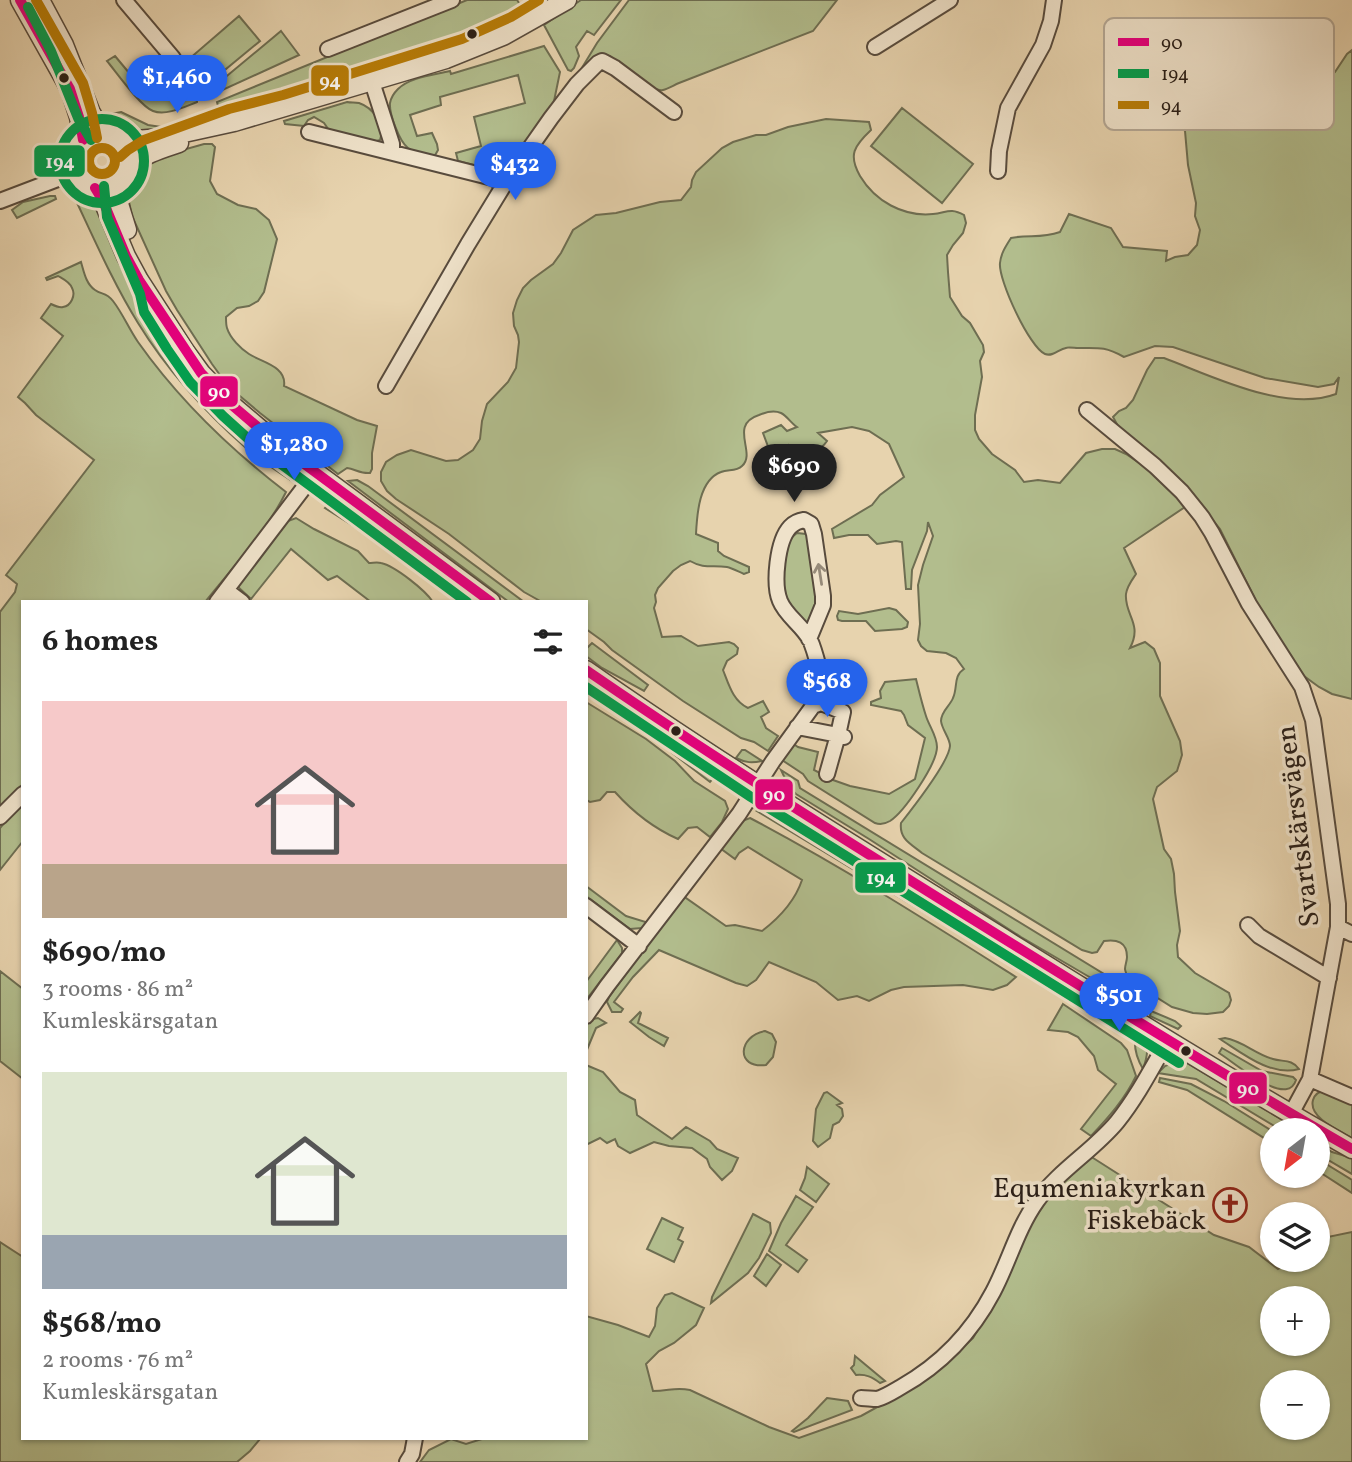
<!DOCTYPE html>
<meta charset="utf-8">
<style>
:root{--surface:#fff;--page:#f6f6f6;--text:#222;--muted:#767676;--accent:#2563eb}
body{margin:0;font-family:Vollkorn,serif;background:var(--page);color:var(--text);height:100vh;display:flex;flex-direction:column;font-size:26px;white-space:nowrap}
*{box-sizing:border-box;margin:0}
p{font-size:23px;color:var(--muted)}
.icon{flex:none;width:38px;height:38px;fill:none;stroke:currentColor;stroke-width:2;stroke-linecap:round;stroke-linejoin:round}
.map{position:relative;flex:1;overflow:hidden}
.side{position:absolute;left:21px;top:600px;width:567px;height:840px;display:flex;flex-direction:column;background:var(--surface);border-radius:0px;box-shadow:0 2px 5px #0004}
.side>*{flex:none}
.needle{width:46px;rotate:211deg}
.tools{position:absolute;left:1260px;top:1118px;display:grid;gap:14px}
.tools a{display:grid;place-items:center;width:70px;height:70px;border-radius:50%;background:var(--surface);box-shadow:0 2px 5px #0004;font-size:35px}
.price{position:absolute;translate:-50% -60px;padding:0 16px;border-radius:24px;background:var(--accent);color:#fff;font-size:23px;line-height:46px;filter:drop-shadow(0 2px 4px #0008)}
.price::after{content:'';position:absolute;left:50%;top:42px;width:21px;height:16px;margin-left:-10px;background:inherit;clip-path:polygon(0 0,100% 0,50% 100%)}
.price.selected{background:#222;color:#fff}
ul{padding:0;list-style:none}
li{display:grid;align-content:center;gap:14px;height:371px;padding:0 21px}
li span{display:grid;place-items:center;height:217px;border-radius:0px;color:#555}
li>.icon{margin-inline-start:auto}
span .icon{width:126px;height:126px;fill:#fffc;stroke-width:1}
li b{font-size:30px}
h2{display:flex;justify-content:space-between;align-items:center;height:84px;padding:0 21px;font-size:30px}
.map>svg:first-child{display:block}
.green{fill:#b2bd8d;stroke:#6e6e52;stroke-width:2;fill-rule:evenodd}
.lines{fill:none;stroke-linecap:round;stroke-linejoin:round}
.minor-casing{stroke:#584b3d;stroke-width:18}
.tertiary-casing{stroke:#584b3d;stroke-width:21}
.minor{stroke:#efe2ca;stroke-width:14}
.tertiary{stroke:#efe2ca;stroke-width:18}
.bus-1-casing{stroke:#efe2ca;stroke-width:16}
.bus-2-casing{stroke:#efe2ca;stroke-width:16}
.bus-3-casing{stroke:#efe2ca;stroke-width:16}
.bus-1{stroke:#e5007d;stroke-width:10}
.bus-2{stroke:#029f4e;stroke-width:10}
.bus-3{stroke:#b97d07;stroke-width:10}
.oneway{stroke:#968a79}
.bus-dot{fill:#291e17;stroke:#efe2ca;stroke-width:2.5}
.labels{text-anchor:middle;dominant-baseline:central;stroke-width:7;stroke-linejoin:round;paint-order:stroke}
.street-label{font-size:28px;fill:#291e17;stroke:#efe2ca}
.poi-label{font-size:28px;fill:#291e17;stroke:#efe2ca;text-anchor:end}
.key{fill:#efe2ca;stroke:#b4a794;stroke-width:2}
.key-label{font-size:19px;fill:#291e17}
.line-badge{stroke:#efe2ca;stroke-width:2.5}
.badge-label{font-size:19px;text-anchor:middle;font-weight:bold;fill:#fff}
</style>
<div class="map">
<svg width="1352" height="1462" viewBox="0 0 1352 1462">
<rect width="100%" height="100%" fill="#e7d3ae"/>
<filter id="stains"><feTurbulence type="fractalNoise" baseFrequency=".00286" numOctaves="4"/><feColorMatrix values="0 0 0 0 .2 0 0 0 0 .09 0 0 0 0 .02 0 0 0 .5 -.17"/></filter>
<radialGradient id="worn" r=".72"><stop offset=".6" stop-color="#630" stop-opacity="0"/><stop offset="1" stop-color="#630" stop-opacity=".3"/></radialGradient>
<path class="green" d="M 467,0 L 517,0 L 521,6 L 511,21 L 467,40 L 227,112 L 219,109 L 217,102 Z
M 581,0 L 621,0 L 594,35 L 587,31 L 576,47 L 579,56 L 574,68 L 571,71 L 568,70 L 544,25 Z
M 629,0 L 837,0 L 813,31 L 679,83 C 674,85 668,89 663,90 C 651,93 620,64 610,56 L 604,55 L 580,71 L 597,43 Z
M 239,16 L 260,41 L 209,83 L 189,59 Z
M 281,31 L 299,55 L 216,93 L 210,90 Z
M 1188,45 L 1201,45 L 1217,54 L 1293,84 L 1326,78 L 1335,72 L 1347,54 L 1352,50 L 1352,699 L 1332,694 L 1319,687 L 1304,676 L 1261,611 L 1220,529 L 1184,485 L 1118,426 L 1113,417 L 1119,411 L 1126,408 L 1133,400 L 1147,370 L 1155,358 L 1164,358 C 1212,376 1285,413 1336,394 L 1339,377 L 1334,384 L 1318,387 L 1265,378 L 1173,347 L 1155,346 L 1124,357 C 1104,346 1098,348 1077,348 C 1075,348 1067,347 1066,348 C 1059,349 1053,357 1045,354 C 1030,348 998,280 1000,263 C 1001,253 1006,246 1011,238 C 1029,234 1040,239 1060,232 L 1069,214 L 1111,228 L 1123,247 L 1167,251 L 1166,261 L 1175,257 L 1188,255 L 1197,245 L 1200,230 L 1195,216 L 1196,203 L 1188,165 L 1185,131 C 1156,104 1164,71 1188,45 Z
M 544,46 L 560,72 L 553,106 L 510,168 L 497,171 L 458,161 L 456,153 L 481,146 L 474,117 L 525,103 L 518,75 L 440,97 L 441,105 L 410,115 L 417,136 L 432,133 L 437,144 L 438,150 L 434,157 C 425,154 415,153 408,148 C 399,141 389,113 390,103 C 391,97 394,93 398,89 C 410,77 434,75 450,71 L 451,74 Z
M 115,56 L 150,98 L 181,74 C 189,83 198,89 197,102 C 184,107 166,116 153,111 C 140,106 117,73 107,61 Z
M 347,102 C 351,103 355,102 359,103 C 374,108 385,125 380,140 L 371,143 L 331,133 L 324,123 L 314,117 L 308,120 L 304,126 L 285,124 L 284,121 Z
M 902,108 L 973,164 L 942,203 L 871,146 Z
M 121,112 L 148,125 L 168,128 L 165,131 C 136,133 122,140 101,116 Z
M 826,119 L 869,122 L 871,130 C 854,146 848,155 860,176 C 875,201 903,217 933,214 C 946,213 950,207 964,215 L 966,223 L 963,233 L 953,245 L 947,255 L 948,272 L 950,297 L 962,316 L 970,323 L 983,345 L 984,352 L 980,361 L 982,377 L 975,415 L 975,430 L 979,439 L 992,454 L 1015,470 L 1024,482 L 1038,480 L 1060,483 L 1086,453 L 1102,449 L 1115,449 L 1126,454 L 1157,475 L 1174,492 L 1185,507 L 1124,548 L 1136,574 C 1132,580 1127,586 1126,594 C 1124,615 1143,623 1130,648 L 1145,642 L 1154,649 L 1160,663 L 1160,696 L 1180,741 L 1182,755 L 1177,771 L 1157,787 L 1153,799 L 1164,849 L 1171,859 L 1174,874 L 1175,892 L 1180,931 L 1177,945 L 1178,957 L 1195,973 L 1229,993 L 1231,1000 L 1229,1006 L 1223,1012 L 1207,1014 L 1193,1013 L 1172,1007 L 1129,980 C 1128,979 1125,970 1125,969 C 1125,965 1127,961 1127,957 C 1127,942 1117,939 1104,941 L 1097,952 L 1092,953 L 1082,950 L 922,853 C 911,844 899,839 901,823 C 912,809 949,762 950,746 C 950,738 942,730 941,721 C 941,711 950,706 953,698 C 958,687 953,676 964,669 L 956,658 L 946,653 L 927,651 L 921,646 L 918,640 L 920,624 L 918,585 L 923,565 L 933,536 L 928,522 L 927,531 L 912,570 L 911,589 L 906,589 L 902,542 L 896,541 L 877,544 L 868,535 L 849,535 L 834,538 L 832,529 L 872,505 L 880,495 L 904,477 L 889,444 L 869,431 L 852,427 L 818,433 L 827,441 C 820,452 802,459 789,462 L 788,445 L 769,449 L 763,433 L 781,425 L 787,431 L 797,427 C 791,423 787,416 781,413 C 774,410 766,412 759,415 C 728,425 757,453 742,466 C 736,472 728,469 721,472 C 699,480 697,514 696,534 L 718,543 L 718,551 L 724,556 L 749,567 L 749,572 L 744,574 C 739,572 732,568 727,567 C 712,565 704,569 690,561 L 681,565 L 673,571 L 658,588 L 655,595 L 656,602 L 654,608 L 662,637 L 681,636 L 698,646 L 729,642 L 734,644 L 738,648 L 737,654 L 727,661 L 723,670 C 729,685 733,701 748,708 L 763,701 L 769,712 L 761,717 L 766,728 L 778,736 L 768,751 L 754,742 L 741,738 L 683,701 L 612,650 L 604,642 L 586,629 L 586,602 L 542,602 L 524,592 L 449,534 L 396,499 L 387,491 L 381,481 L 381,472 L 386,462 L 397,455 L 411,450 L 446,461 L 458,460 L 473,450 L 480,439 L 482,421 L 487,404 L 508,382 L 516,368 L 519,342 L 518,335 L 514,326 L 513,313 L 517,300 L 523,288 L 531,280 L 553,264 L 561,253 L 573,230 L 596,215 L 616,213 L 660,202 L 681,200 L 691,187 L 692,180 L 696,172 L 722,148 L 733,142 L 756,135 L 766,135 L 788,127 Z
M 204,144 L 212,144 L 215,147 L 210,181 L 217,194 L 238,205 L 256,209 L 269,220 L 277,239 L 264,292 L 258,301 L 249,306 L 237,308 L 226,317 C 226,321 226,325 227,328 C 230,338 241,349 249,354 C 261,362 287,366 284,386 L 357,420 L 377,426 L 372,453 L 372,469 L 370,473 C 361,474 355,469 347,468 L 338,474 L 260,413 L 228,386 L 212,364 L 177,310 L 166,291 L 132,216 L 128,197 L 128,185 L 147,160 Z
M 71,190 L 83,192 L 94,202 L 186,365 L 235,421 L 287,468 L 289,479 C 274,469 259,459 246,448 C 205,412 167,370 138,323 C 112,281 92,234 71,190 Z
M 50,196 L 55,196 L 56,199 L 17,218 L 12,210 L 23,202 Z
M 81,262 C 84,272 86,284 95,290 C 102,295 106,292 113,301 C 123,314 129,329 138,342 C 179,400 230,449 286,492 C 267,531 232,568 205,602 L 23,602 L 23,784 L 0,807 L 0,612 L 15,592 L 17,584 L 6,575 L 94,460 L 36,415 L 25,403 L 18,397 L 63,336 L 41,318 L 51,304 C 55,306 59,308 63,307 C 71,306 76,295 72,288 C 70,282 63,279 58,276 L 47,280 L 46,278 Z
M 357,480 L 368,486 L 524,602 L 509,602 L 348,481 Z
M 333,499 L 431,567 L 467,595 L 462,601 L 390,549 L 325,508 Z
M 296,518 L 314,529 L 358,551 L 369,563 C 373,563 377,562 381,563 C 395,566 425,590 433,602 L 371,602 L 337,576 L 328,580 L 291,549 L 251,599 L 237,586 L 288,521 Z
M 797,533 L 806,534 L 808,536 L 818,604 L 809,623 C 798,620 787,607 784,596 C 782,591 783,584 783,579 C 783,564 782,543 797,533 Z
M 889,608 L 896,610 L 908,622 L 907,627 L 902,629 L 875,631 L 866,621 L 842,621 L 838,620 L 837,616 L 839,611 L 858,614 Z
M 592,643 L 648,685 L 644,691 L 602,668 L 586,656 L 586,649 Z
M 916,679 C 919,691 922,704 926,716 C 929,726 937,736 937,747 C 937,764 904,812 890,821 C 885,824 881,825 875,823 L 808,781 L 803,774 L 782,760 L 792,743 L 798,747 L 818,752 L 814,770 L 833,780 L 850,786 L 889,794 L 915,779 L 925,738 L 908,725 L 904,715 L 901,711 L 871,705 L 871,702 L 881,698 L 880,691 L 885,682 Z
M 586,682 L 634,718 L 631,723 L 586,695 Z
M 586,702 L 646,739 L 675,761 L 694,781 L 725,801 L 728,809 L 722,822 L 710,837 L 697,827 L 688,828 L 678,839 C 653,828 633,812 615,792 L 607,792 L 600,800 L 590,802 L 586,800 Z
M 667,741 L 686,751 L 717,774 L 710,782 L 671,752 Z
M 742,750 L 745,750 L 762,761 C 752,763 746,763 736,758 Z
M 781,770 L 798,781 L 800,788 L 1135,993 L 1140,1001 L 1139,1006 L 1021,937 L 869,839 L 796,794 L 789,787 Z
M 23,805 L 23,841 L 0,870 L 0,828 L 14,811 Z
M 761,809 L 772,809 L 788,817 L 999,945 L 1039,975 L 1036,980 L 757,811 Z
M 750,818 C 841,866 929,922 1016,977 L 1007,985 L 993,990 L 963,985 L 904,987 L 891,990 L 869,1001 L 857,996 L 838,1000 L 816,982 L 769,962 L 756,980 L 747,986 L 736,983 L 659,950 L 633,977 L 614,1002 L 623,1009 L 621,1012 L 612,1012 L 607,1002 L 609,997 L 683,896 L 726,926 L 735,925 L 762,931 C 779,918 795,901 802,880 L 748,847 L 739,853 L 735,859 L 720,848 L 742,821 Z
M 586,886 L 626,916 L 649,923 L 642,928 L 630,929 L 586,896 Z
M 617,940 L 622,948 L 622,953 L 586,1000 L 586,982 Z
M 0,971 L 23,989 L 23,1079 L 0,1061 Z
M 1071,993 L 1127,1025 L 1123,1029 L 1115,1030 L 1068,999 Z
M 1063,1004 L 1121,1043 L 1127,1050 L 1136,1076 C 1125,1099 1108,1118 1091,1136 L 1081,1129 L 1116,1084 L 1098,1070 L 1094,1056 L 1078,1037 L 1068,1032 L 1048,1030 Z
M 1151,1011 L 1175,1021 L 1181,1026 L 1178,1029 L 1150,1016 Z
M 640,1012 L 641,1013 L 638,1023 L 668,1038 L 664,1046 L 649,1037 L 630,1022 Z
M 598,1018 L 606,1023 L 596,1028 L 586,1052 L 586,1024 L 588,1020 Z
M 765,1031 L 772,1034 L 776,1042 L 773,1057 L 766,1065 C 735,1069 738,1036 765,1031 Z
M 1138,1034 C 1149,1048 1149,1052 1143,1069 C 1137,1059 1134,1050 1135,1038 Z
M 1225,1038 C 1243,1041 1255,1054 1273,1059 C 1283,1062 1292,1059 1299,1069 C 1271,1077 1242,1053 1220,1039 Z
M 1222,1048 L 1262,1071 L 1293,1077 L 1296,1080 C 1287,1109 1234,1062 1219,1053 Z
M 1175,1062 L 1187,1063 L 1299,1130 L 1281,1130 L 1196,1079 L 1158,1073 L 1165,1066 Z
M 586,1065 L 603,1072 L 620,1092 L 635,1100 L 637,1115 L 672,1139 L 686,1127 L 710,1141 L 717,1149 L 738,1158 L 732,1171 L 722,1180 L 710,1167 L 707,1159 L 692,1148 L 669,1146 L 654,1142 L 630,1153 L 618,1146 L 615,1139 L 607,1143 L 600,1138 L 586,1145 Z
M 1160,1078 L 1191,1084 L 1224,1101 L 1272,1131 L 1272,1143 L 1187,1090 L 1159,1082 Z
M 1326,1090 L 1352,1100 L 1352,1138 C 1340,1131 1308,1118 1313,1100 C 1315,1093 1320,1091 1326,1090 Z
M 827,1092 L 842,1103 L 837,1105 L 842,1109 L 843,1116 L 839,1122 L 833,1125 L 830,1138 L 818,1147 L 813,1141 L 816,1109 L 824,1093 Z
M 1318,1143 L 1332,1152 L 1352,1158 L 1352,1174 L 1318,1154 Z
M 1090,1156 L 1214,1235 L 1249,1247 L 1278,1269 L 1292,1260 L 1318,1260 L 1318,1239 L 1352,1232 L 1352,1462 L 420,1462 L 429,1450 L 451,1439 L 466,1444 L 485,1438 L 586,1438 L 586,1316 L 618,1325 L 649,1337 L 655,1326 L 657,1308 L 665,1295 L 672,1293 L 704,1308 L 696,1325 L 674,1343 L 659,1351 L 646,1364 L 653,1391 C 669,1391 675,1387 690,1390 L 769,1427 L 799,1438 L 861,1416 L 912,1388 L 945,1363 L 973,1338 L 994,1302 L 1028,1229 L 1047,1199 ZM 1272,1298 L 1318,1298 L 1318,1344 L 1272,1344 ZM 1272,1382 L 1318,1382 L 1318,1428 L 1272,1428 Z
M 1318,1159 L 1352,1180 L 1352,1193 L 1318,1171 Z
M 807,1167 L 829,1184 L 816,1202 L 800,1190 L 805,1178 Z
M 796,1196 L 813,1207 L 786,1245 L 807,1260 L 798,1272 L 769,1251 L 781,1223 Z
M 753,1214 L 770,1223 L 771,1233 L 759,1258 L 748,1273 L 711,1303 L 712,1297 Z
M 662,1218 L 683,1228 L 678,1239 L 683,1242 L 674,1262 L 647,1249 Z
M 0,1242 L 23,1257 L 23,1438 L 260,1439 L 250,1451 L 237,1462 L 0,1462 Z
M 767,1254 L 781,1265 L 766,1286 L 754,1276 Z
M 855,1356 L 885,1381 L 880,1383 C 872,1377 866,1374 856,1375 L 851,1368 L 854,1365 Z
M 827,1398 L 848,1401 L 852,1410 L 794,1432 L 792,1431 L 808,1418 Z"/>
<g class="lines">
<g class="minor-casing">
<path id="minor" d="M 124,0 L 173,58
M 875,47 L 950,0
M 328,49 L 452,0
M 372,82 L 392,144 L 392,152
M 309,132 L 493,178 L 504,185
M 998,171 L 999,151 L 1008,108 L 1043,45 L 1051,21 L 1054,0
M 0,201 L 76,172
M 386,386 L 468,244 L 504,185 L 551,118 L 577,84 L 598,63 L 602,61 L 615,68 L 674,112
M 1087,410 L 1155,466 L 1182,492 L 1202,517 L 1212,533 L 1249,604 L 1302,687 L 1313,720 L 1338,904 L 1338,927 L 1310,1079 L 1291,1114
M 226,590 L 242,602
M 217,602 L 315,473
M 797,727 L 838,735 L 843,712 L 821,703
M 827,774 L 838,735 L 844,737
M 0,817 L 23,794
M 586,906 L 639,946
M 1248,925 L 1259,936 L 1329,978
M 1338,927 L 1352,934
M 586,1016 L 607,986 L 739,814 L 773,761 L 813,706 L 821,703 L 825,698 C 824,686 815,650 810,640 C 802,625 786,616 780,601 C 773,584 777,541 790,527 C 794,523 798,521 804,520 L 811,524 L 814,534 L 823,596 L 823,605 L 809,639
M 1310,1079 L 1352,1097
M 861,1398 C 866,1398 872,1399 877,1399 C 885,1397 894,1391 901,1387 C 940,1365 972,1332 993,1292 C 1009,1262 1017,1229 1037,1201 C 1059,1170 1093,1151 1117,1122 C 1137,1097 1152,1068 1168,1040
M 407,1462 L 412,1454 L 415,1438"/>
</g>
<g class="tertiary-casing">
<path id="tertiary" d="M 20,0 L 70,89 L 79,117 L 83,140
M 40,0 L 64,45 L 91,113 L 103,133
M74 161a28 28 0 1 1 56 0a28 28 0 1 1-56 0Z
M 123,141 L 161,138 L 234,122 L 446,59 L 503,36 L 567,0
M 130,167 C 143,154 161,149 179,143
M 118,185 L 119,204 L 127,230
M 95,188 L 103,201 L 126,256 L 139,280 L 185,351 L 201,373 L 233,406 L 280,446 L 491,602
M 586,670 C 713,759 845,840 977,922 C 1101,999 1225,1077 1352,1149"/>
</g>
<use href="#minor" class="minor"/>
<use href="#tertiary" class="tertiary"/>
<g class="bus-1-casing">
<path id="bus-1" d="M 20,0 L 70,89 L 79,117 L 83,140
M 95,188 L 103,201 L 126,256 L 139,280 L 201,373 L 233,406 L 280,446 L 491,602
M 586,670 C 714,758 845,840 977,922 C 1101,999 1225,1076 1352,1149"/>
</g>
<g class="bus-2-casing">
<path id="bus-2" d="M 28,7 L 51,51 L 78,118 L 91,140
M60 161a42 42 0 1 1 84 0a42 42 0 1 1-84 0Z
M 104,186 L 107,217 L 140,294 L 144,312 L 167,349 L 190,382 L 223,416 L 254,444 L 467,602
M 586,687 L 751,797 L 1179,1063"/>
</g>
<g class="bus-3-casing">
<path id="bus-3" d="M 36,0 L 83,83 L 92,113 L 97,138
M89 161a13 13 0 1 1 26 0a13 13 0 1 1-26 0Z
M 120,157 L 128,150 L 144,140 L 229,109 L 283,95 L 462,39 L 511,17 L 539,0"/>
</g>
<use href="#bus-1" class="bus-1"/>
<use href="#bus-2" class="bus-2"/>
<use href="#bus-3" class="bus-3"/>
</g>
<defs><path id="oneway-shaft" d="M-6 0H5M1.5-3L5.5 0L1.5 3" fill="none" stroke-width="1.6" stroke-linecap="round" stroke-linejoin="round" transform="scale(1.75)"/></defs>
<use class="oneway" href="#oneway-shaft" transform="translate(820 574) rotate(-99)"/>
<defs>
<g id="church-ring" transform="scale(1.75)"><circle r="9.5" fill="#efe2ca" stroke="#8f2418" stroke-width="1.5"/><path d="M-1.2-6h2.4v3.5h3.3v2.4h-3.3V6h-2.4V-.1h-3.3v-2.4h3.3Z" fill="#8f2418"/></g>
</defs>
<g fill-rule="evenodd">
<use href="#church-ring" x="1230" y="1205"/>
</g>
<g class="bus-dot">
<circle cx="472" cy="34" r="6"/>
<circle cx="64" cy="78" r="6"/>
<circle cx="676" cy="731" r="6"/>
<circle cx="1186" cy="1051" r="6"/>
</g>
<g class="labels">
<g class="street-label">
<text transform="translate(1299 826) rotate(-97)">Svartskärsvägen</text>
</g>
<g class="poi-label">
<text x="1206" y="1189">Equmeniakyrkan<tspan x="1206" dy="32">Fiskebäck</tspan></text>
</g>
</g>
<rect x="1104" y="18" width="230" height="112" rx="10" class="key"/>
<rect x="1118" y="38" width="31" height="8" fill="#e5007d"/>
<rect x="1118" y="69" width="31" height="9" fill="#029f4e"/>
<rect x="1118" y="101" width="31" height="8" fill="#b97d07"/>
<g class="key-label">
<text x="1161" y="49">90</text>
<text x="1161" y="80">194</text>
<text x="1161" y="112">94</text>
</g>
<g class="line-badge">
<rect x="310" y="64" width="40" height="33" rx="7" fill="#b97d07"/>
<rect x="33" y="144" width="53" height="34" rx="7" fill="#029f4e"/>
<rect x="199" y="375" width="40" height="33" rx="7" fill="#e5007d"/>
<rect x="754" y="778" width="40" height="33" rx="7" fill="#e5007d"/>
<rect x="854" y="861" width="53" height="33" rx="7" fill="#029f4e"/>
<rect x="1228" y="1071" width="40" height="34" rx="7" fill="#e5007d"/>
</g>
<g class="badge-label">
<text x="330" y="87">94</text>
<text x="60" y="168">194</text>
<text x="219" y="398">90</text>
<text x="774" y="801">90</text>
<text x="881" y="884">194</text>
<text x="1248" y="1095">90</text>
</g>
<rect width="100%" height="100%" filter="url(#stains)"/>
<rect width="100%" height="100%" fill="url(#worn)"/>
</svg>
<div class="tools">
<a><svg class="needle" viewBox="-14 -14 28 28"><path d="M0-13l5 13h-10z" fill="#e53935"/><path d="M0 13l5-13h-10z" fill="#767676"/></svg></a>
<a><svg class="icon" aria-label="layers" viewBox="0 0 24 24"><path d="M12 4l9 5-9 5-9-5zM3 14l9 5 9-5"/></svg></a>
<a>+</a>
<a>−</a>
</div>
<b class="price" style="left:177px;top:115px">$1,460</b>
<b class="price" style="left:515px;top:202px">$432</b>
<b class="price" style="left:294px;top:482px">$1,280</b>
<b class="price selected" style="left:794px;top:504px">$690</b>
<b class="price" style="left:827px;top:719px">$568</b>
<b class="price" style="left:1119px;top:1033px">$501</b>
<section class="side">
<h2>6 homes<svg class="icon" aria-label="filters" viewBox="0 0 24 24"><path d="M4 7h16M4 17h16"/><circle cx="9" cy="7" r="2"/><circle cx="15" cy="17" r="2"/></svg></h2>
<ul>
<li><span style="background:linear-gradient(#f6c9c9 75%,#b9a48a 0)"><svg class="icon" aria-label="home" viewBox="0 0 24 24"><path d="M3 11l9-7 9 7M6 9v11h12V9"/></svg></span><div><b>$690/mo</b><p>3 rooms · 86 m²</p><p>Kumleskärsgatan</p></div></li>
<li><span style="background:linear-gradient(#dfe7d0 75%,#9aa5b1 0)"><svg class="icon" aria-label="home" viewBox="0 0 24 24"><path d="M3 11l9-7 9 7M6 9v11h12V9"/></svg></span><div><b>$568/mo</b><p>2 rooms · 76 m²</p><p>Kumleskärsgatan</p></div></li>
</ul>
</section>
</div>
